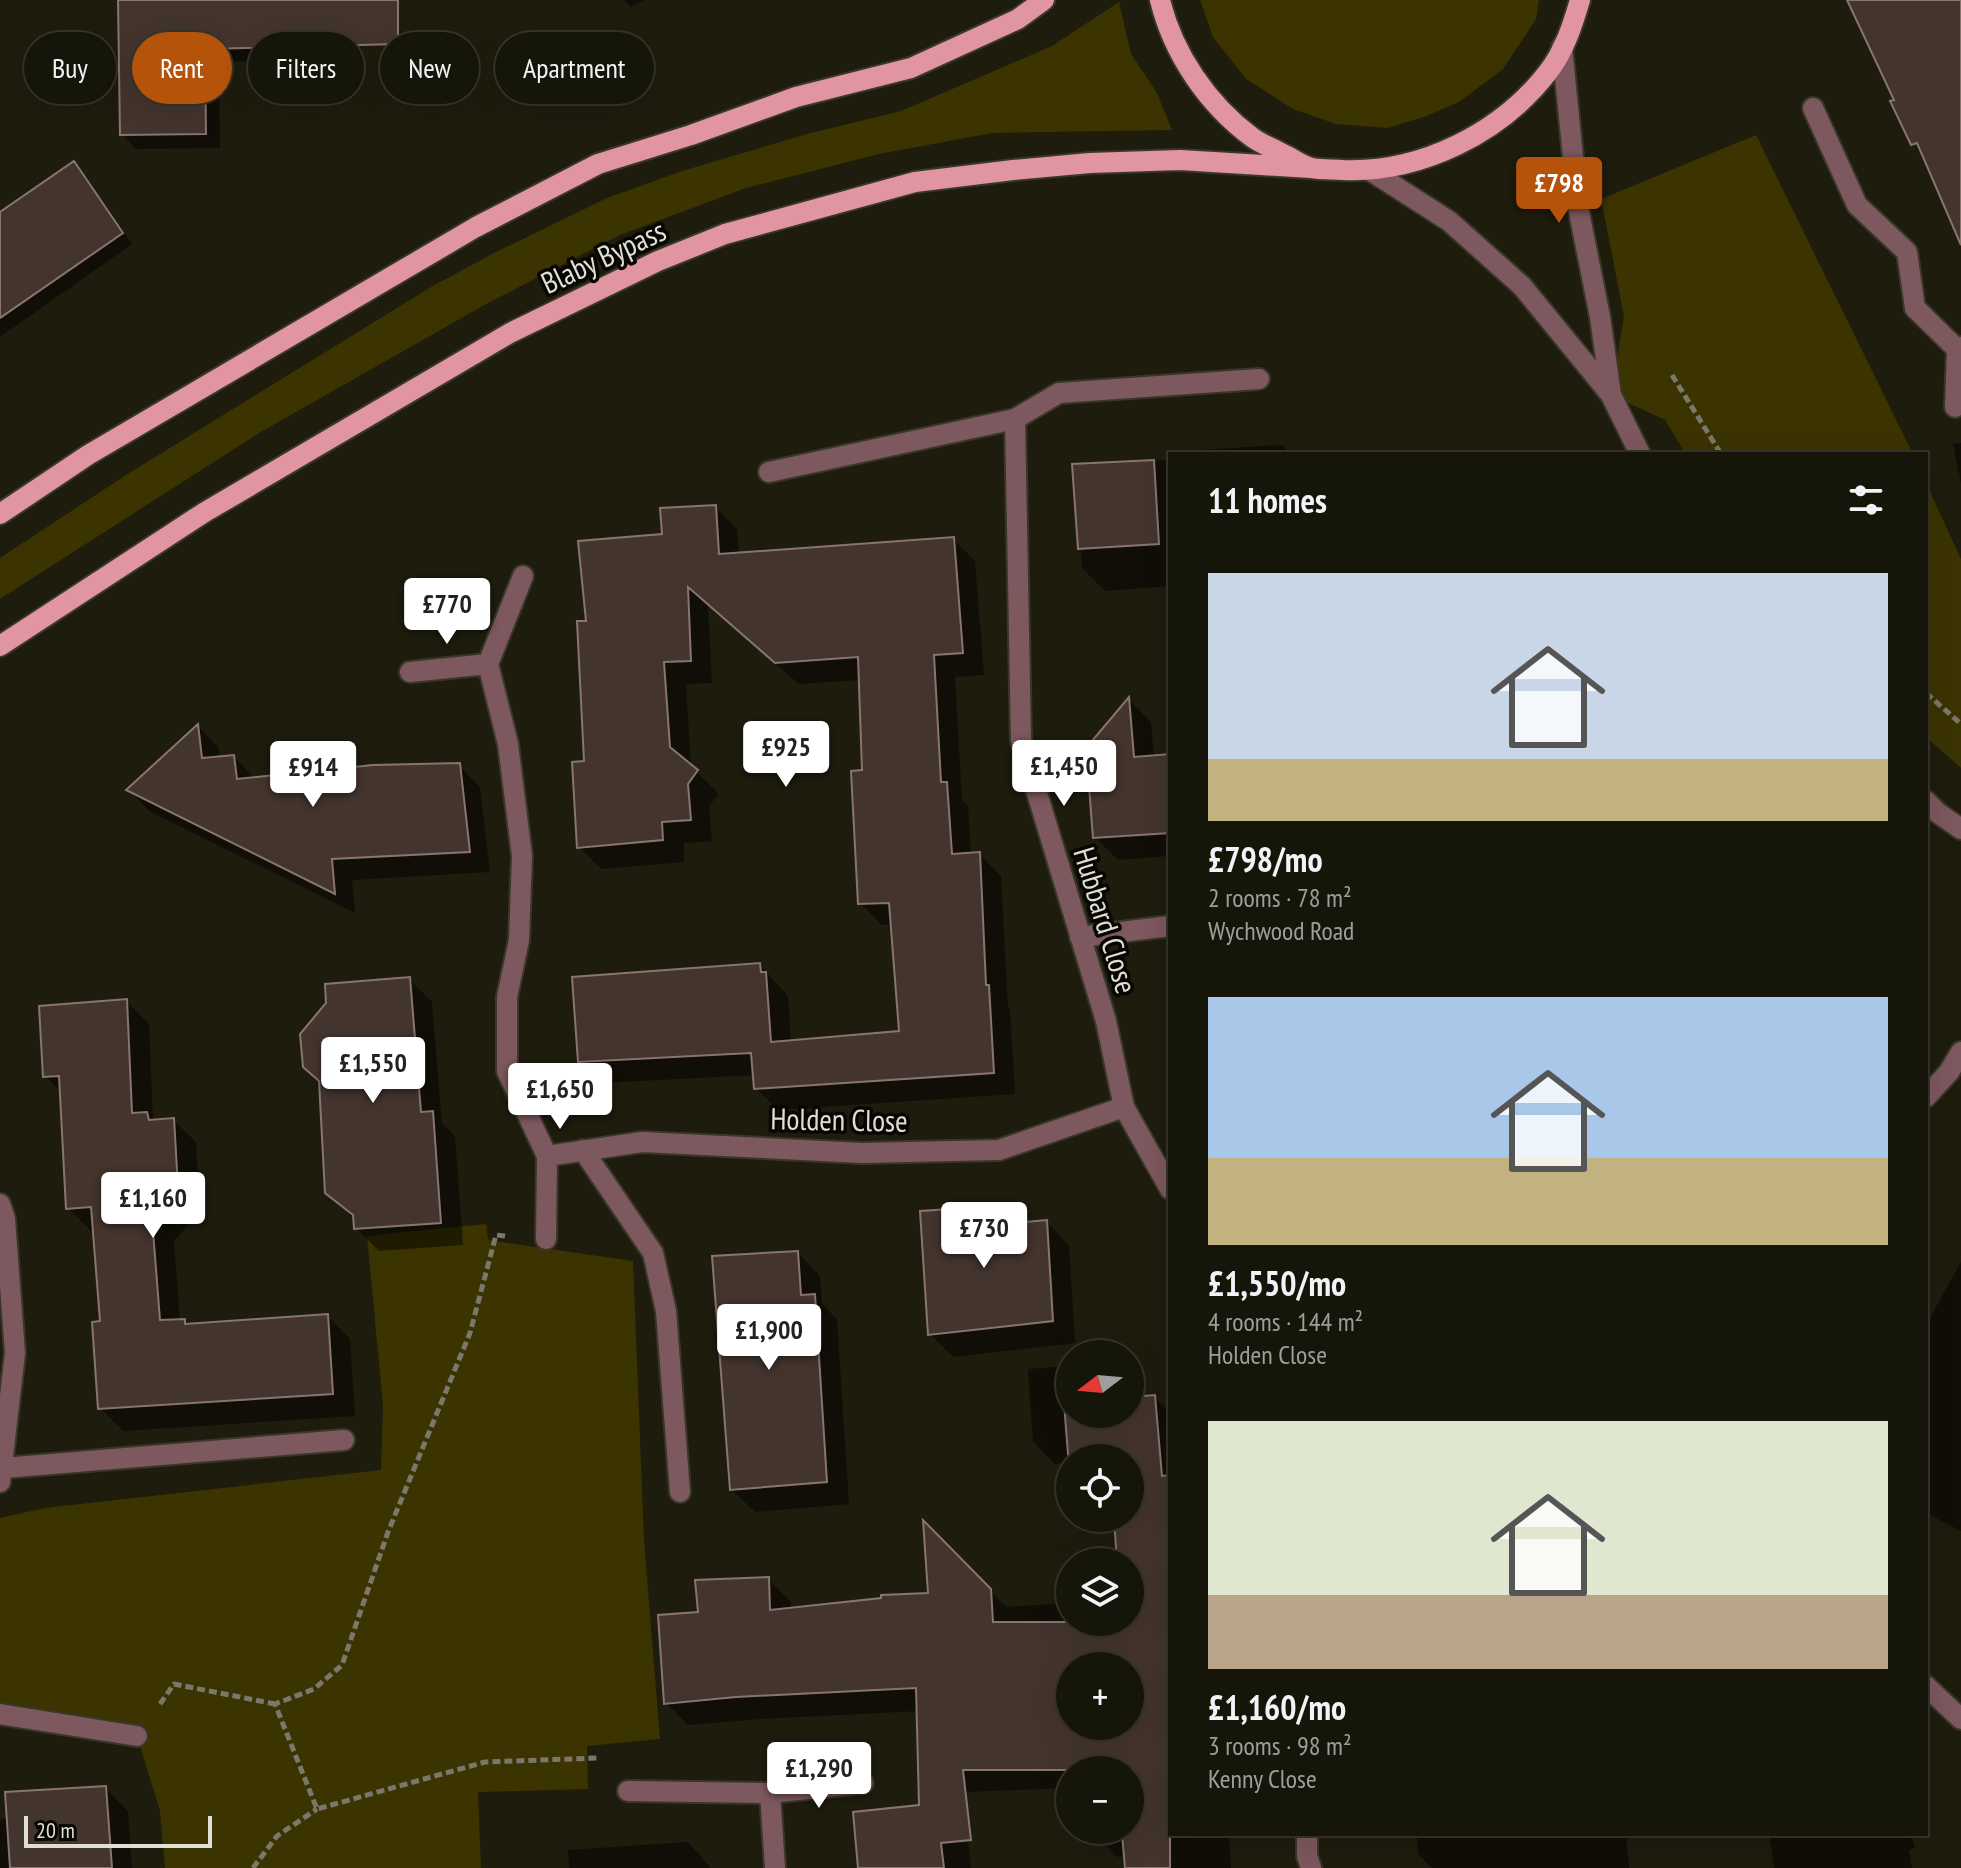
<!DOCTYPE html>
<meta charset="utf-8">
<style>
:root{--surface:#16150a;--page:#232218;--text:#f1f3f6;--muted:#9e9f9c;--line:#35342b;--accent:#b45309}
body{margin:0;font-family:"PT Sans Narrow",sans-serif;background:var(--page);color:var(--text);height:100vh;display:flex;flex-direction:column;font-size:30px;white-space:nowrap}
*{box-sizing:border-box;margin:0}
p{font-size:26px;color:var(--muted)}
.icon{flex:none;width:44px;height:44px;fill:none;stroke:currentColor;stroke-width:2;stroke-linecap:round;stroke-linejoin:round}
.map{position:relative;flex:1;overflow:hidden}
.sheet{position:absolute;left:1168px;top:452px;width:760px;height:1384px;display:flex;flex-direction:column;background:var(--surface);border-radius:0px;box-shadow:0 8px 32px #0002,0 0 0 2px var(--line)}
.sheet>*{flex:none}
.top-card{position:absolute;left:24px;top:32px;width:760px;height:72px;display:flex;gap:16px}
.needle{width:52px;rotate:254deg}
.buttons{position:absolute;left:1056px;top:1340px;display:grid;gap:16px}
.buttons a{display:grid;place-items:center;width:88px;height:88px;border-radius:50%;background:var(--surface);box-shadow:0 8px 32px #0002,0 0 0 2px var(--line);font-size:40px}
.scale{position:absolute;left:24px;bottom:20px;width:188px;box-sizing:border-box;padding-left:8px;border:4px solid #e0dfd5;border-top:0;font-size:22px;line-height:28px;white-space:nowrap;color:#e0dfd5;-webkit-text-stroke:6px #070603;paint-order:stroke}
.price{position:absolute;translate:-50% -68px;padding:0 18px;border-radius:8px;background:#fff;color:#222;font-size:26px;line-height:52px;filter:drop-shadow(0 2px 4px #0008)}
.price::after{content:'';position:absolute;left:50%;top:48px;width:24px;height:18px;margin-left:-12px;background:inherit;clip-path:polygon(0 0,100% 0,50% 100%)}
.price.active{background:var(--accent);color:#fff}
ul{padding:0;list-style:none}
li{display:grid;align-content:center;gap:16px;height:424px;padding:0 40px}
li span{display:grid;place-items:center;height:248px;border-radius:0px;color:#555}
li>.icon{margin-inline-start:auto}
span .icon{width:144px;height:144px;fill:#fffc;stroke-width:1}
li b{font-size:34px}
h2{display:flex;justify-content:space-between;align-items:center;height:96px;padding:0 40px;font-size:34px}
.chip{padding:0 28px;border-radius:36px;background:var(--surface);box-shadow:0 8px 32px #0002,0 0 0 2px var(--line);font-size:28px;line-height:72px}
.chip.active{background:var(--accent);color:#fff}
.map>svg:first-child{display:block}
.green{fill:#3b3300}
.shadow{fill:#0007;fill-rule:evenodd}
.building{fill:#44342e;stroke:#88756e;stroke-width:2;fill-rule:evenodd}
.lines{fill:none;stroke-linecap:round;stroke-linejoin:round}
.service-casing{stroke:#393729;stroke-width:24}
.minor-casing{stroke:#393729;stroke-width:24}
.tertiary-casing{stroke:#393729;stroke-width:24}
.primary-casing{stroke:#393729;stroke-width:24}
.path{stroke:#79786b;stroke-width:5;stroke-dasharray:8 4;stroke-linecap:butt}
.service{stroke:#7d585e;stroke-width:20}
.minor{stroke:#7d585e;stroke-width:20}
.tertiary{stroke:#7d585e;stroke-width:20}
.primary{stroke:#e095a1;stroke-width:20}
.labels{text-anchor:middle;dominant-baseline:central;stroke-width:7;stroke-linejoin:round;paint-order:stroke}
.street-label{font-size:30px;fill:#e0dfd5;stroke:#070603}
</style>
<div class="map">
<svg width="1961" height="1868" viewBox="0 0 1961 1868">
<rect width="100%" height="100%" fill="#1e1c0d"/>
<path class="green" d="M 1200,0 L 1539,0 L 1536,19 L 1503,69 L 1459,102 L 1424,117 L 1388,128 L 1336,124 L 1293,109 L 1246,79 L 1213,37 Z
M 1119,2 L 1131,54 L 1157,93 L 1172,130 L 992,133 L 879,154 L 746,188 L 620,235 L 488,303 L 259,433 L 0,599 L 0,558 L 126,475 L 431,287 L 494,253 L 607,198 L 682,171 L 807,134 L 901,111 L 1052,46 Z
M 1756,135 L 1913,454 L 1686,454 L 1665,420 L 1611,395 L 1624,316 L 1601,199 Z
M 1926,483 L 1961,559 L 1961,768 L 1926,737 Z
M 486,1224 L 488,1240 L 633,1261 L 644,1540 L 660,1739 L 587,1746 L 588,1789 L 478,1792 L 481,1868 L 165,1868 L 160,1811 L 137,1736 L 0,1714 L 0,1518 L 45,1508 L 381,1470 L 383,1405 L 367,1236 Z"/>
<path class="shadow" d="M 120,0 L 324,0 L 326,60 L 219,62 L 220,148 L 136,149 L 122,134 Z
M 624,0 L 645,0 L 631,7 Z
M 74,164 L 85,175 L 132,244 L 0,337 L 0,215 Z
M 1961,443 L 1961,484 L 1953,444 Z
M 1282,445 L 1291,454 L 1199,454 L 1199,450 Z
M 1170,460 L 1170,586 L 1105,591 L 1082,568 L 1074,466 Z
M 715,507 L 737,529 L 739,555 L 953,539 L 975,561 L 984,675 L 955,677 L 962,800 L 968,806 L 971,855 L 979,854 L 1001,876 L 1008,1007 L 1010,1009 L 1015,1094 L 778,1110 L 756,1088 L 755,1075 L 602,1083 L 580,1061 L 760,965 L 788,996 L 791,1043 L 901,1033 L 893,925 L 882,925 L 860,903 L 864,772 L 861,680 L 799,684 L 708,605 L 712,683 L 686,684 L 691,767 L 719,794 L 709,806 L 712,841 L 684,843 L 684,862 L 601,869 L 579,847 L 586,763 L 588,623 L 664,536 Z
M 1129,700 L 1151,722 L 1154,758 L 1170,756 L 1170,856 L 1118,860 L 1095,837 Z
M 198,726 L 218,747 L 220,758 L 234,757 L 255,779 L 459,766 L 480,787 L 490,872 L 352,880 L 355,913 L 149,811 L 129,790 Z
M 409,979 L 432,1002 L 442,1123 L 455,1136 L 463,1245 L 379,1251 L 356,1228 L 355,1220 L 327,1192 Z
M 126,1001 L 149,1024 L 153,1121 L 173,1120 L 196,1142 L 200,1211 L 174,1241 L 180,1321 L 189,1326 L 328,1316 L 350,1339 L 355,1416 L 123,1431 L 100,1408 L 102,1323 L 95,1231 L 91,1231 L 68,1208 L 62,1093 L 45,1076 Z
M 1010,1207 L 1026,1224 L 1047,1222 L 1069,1245 L 1075,1343 L 953,1357 L 930,1334 Z
M 798,1253 L 820,1276 L 822,1304 L 837,1319 L 849,1504 L 755,1512 L 732,1490 Z
M 1961,1262 L 1961,1531 L 1926,1513 L 1926,1325 Z
M 1070,1366 L 1070,1414 L 1130,1414 L 1130,1399 L 1154,1397 L 1170,1413 L 1170,1834 L 1229,1834 L 1231,1868 L 1125,1868 L 1124,1856 L 1117,1857 L 1094,1834 L 1094,1830 L 1130,1830 L 1130,1770 L 1070,1770 L 1070,1788 L 962,1792 L 939,1710 L 760,1719 L 688,1725 L 666,1703 L 700,1614 L 768,1579 L 791,1602 L 791,1610 L 930,1595 L 926,1525 L 1006,1607 L 1070,1603 L 1070,1622 L 1130,1622 L 1130,1562 L 1119,1562 L 1116,1518 L 1130,1518 L 1130,1458 L 1070,1458 L 1070,1463 L 1055,1464 L 1033,1442 L 1028,1369 ZM 1070,1666 L 1130,1666 L 1130,1726 L 1070,1726 Z
M 105,1788 L 128,1811 L 132,1868 L 0,1868 L 0,1820 Z
M 967,1828 L 971,1868 L 859,1868 Z
M 1417,1834 L 1626,1834 L 1629,1868 L 1432,1868 L 1418,1854 Z
M 1772,1834 L 1911,1834 L 1915,1848 L 1909,1850 L 1912,1868 L 1774,1868 L 1770,1839 Z
M 688,1842 L 711,1868 L 569,1868 L 568,1850 Z"/>
<path class="building" d="M 118,0 L 398,0 L 398,44 L 205,49 L 206,134 L 120,135 Z
M 1847,0 L 1961,0 L 1961,245 L 1917,143 L 1911,145 L 1890,101 L 1894,100 Z
M 74,161 L 123,233 L 0,318 L 0,212 Z
M 1154,460 L 1159,544 L 1078,549 L 1072,464 Z
M 716,505 L 719,554 L 954,537 L 963,653 L 934,655 L 941,782 L 947,782 L 952,854 L 980,852 L 986,985 L 989,985 L 994,1073 L 754,1089 L 751,1053 L 578,1062 L 572,977 L 760,963 L 761,972 L 766,972 L 771,1042 L 899,1031 L 889,903 L 858,904 L 851,771 L 862,770 L 858,657 L 775,663 L 688,587 L 691,661 L 664,662 L 670,747 L 698,770 L 688,784 L 691,820 L 662,822 L 663,840 L 577,848 L 572,762 L 584,761 L 577,621 L 586,621 L 578,541 L 662,534 L 660,508 Z
M 1129,697 L 1134,757 L 1170,754 L 1170,833 L 1093,838 L 1086,748 Z
M 198,724 L 202,758 L 234,755 L 237,779 L 373,765 L 460,763 L 470,852 L 332,859 L 335,894 L 126,790 Z
M 410,977 L 421,1112 L 433,1111 L 441,1223 L 354,1229 L 353,1215 L 325,1193 L 319,1081 L 303,1067 L 300,1034 L 326,1003 L 325,984 Z
M 127,999 L 132,1113 L 147,1112 L 149,1120 L 174,1118 L 178,1188 L 152,1218 L 160,1320 L 185,1319 L 185,1324 L 328,1314 L 333,1394 L 98,1409 L 92,1322 L 100,1321 L 91,1207 L 66,1209 L 59,1076 L 43,1077 L 39,1006 Z
M 1011,1205 L 1012,1223 L 1047,1220 L 1053,1321 L 928,1335 L 920,1211 Z
M 798,1251 L 801,1295 L 815,1294 L 827,1482 L 730,1490 L 712,1256 Z
M 1155,1395 L 1162,1476 L 1170,1475 L 1170,1868 L 1125,1868 L 1122,1834 L 1092,1835 L 1092,1830 L 1130,1830 L 1130,1770 L 963,1770 L 971,1840 L 941,1843 L 944,1868 L 858,1868 L 853,1812 L 919,1805 L 916,1688 L 736,1697 L 664,1704 L 658,1615 L 698,1612 L 695,1580 L 769,1577 L 770,1610 L 881,1598 L 881,1595 L 928,1593 L 923,1520 L 991,1589 L 993,1622 L 1130,1622 L 1130,1562 L 1117,1562 L 1114,1518 L 1130,1518 L 1130,1458 L 1070,1458 L 1069,1467 L 1064,1403 L 1070,1403 L 1070,1414 L 1130,1414 L 1130,1397 ZM 1070,1666 L 1130,1666 L 1130,1726 L 1070,1726 Z
M 106,1786 L 112,1868 L 10,1868 L 5,1792 Z"/>
<g class="lines">
<g class="service-casing">
<path id="service" d="M 1813,108 L 1857,205 L 1907,252 L 1915,308
M 769,472 L 1015,419 L 1059,393 L 1259,379
M 583,1150 L 653,1253 L 666,1311 L 680,1492
M 3,1468 L 344,1440"/>
</g>
<g class="minor-casing">
<path id="minor" d="M 1915,308 L 1957,349 L 1961,347
M 1955,407 L 1957,349
M 1015,419 L 1021,740 L 1106,1021 L 1124,1107 L 1170,1189
M 523,576 L 488,664 L 508,744 L 522,856 L 519,940 L 507,997 L 507,1071 L 547,1156 L 642,1142 L 862,1153 L 999,1150 L 1124,1107
M 410,672 L 488,664
M 1080,937 L 1170,926
M 1926,1097 L 1949,1072 L 1961,1052
M 0,1204 L 5,1219 L 15,1353 L 0,1482
M 546,1239 L 547,1156
M 1926,1686 L 1961,1719
M 0,1714 L 137,1736
M 628,1791 L 770,1793 L 775,1868
M 770,1793 L 863,1783
M 1307,1834 L 1307,1856 L 1311,1868"/>
</g>
<g class="tertiary-casing">
<path id="tertiary" d="M 1562,47 L 1578,207 L 1600,317 L 1611,395
M 1371,171 L 1449,221 L 1522,286 L 1611,395 L 1640,454
M 1926,801 L 1938,813 L 1961,829"/>
</g>
<g class="primary-casing">
<path id="primary" d="M 1160,0 C 1173,54 1208,105 1253,138 C 1263,145 1275,149 1285,155 C 1294,159 1303,166 1312,168 C 1322,170 1333,169 1343,170 C 1421,173 1501,133 1548,72 C 1564,52 1573,24 1580,0
M 0,514 L 88,455 L 476,227 L 598,164 L 691,135 L 796,97 L 911,68 L 1018,19 L 1044,0
M 0,646 L 205,512 L 510,333 L 658,261 L 725,234 L 915,182 L 1013,170 L 1090,163 L 1180,160 L 1311,168"/>
</g>
<path class="path" d="M 1672,375 L 1721,454
M 1926,693 L 1961,724
M 505,1236 L 496,1235 L 470,1333 L 388,1532 L 342,1665 L 314,1689 L 275,1704 L 317,1809 L 485,1762 L 597,1758
M 160,1704 L 174,1684 L 275,1704
M 253,1868 L 277,1836 L 317,1809"/>
<use href="#service" class="service"/>
<use href="#minor" class="minor"/>
<use href="#tertiary" class="tertiary"/>
<use href="#primary" class="primary"/>
</g>
<g class="labels">
<g class="street-label">
<text transform="translate(603 256) rotate(-25)">Blaby Bypass</text>
<text transform="translate(1106 920) rotate(73)">Hubbard Close</text>
<text transform="translate(839 1119) rotate(1)">Holden Close</text>
</g>
</g>
</svg>
<div class="buttons">
<a><svg class="needle" viewBox="-14 -14 28 28"><path d="M0-13l5 13h-10z" fill="#e53935"/><path d="M0 13l5-13h-10z" fill="#9e9f9c"/></svg></a>
<a><svg class="icon" aria-label="locate" viewBox="0 0 24 24"><circle cx="12" cy="12" r="6"/><path d="M12 2v4M12 18v4M2 12h4M18 12h4"/></svg></a>
<a><svg class="icon" aria-label="layers" viewBox="0 0 24 24"><path d="M12 4l9 5-9 5-9-5zM3 14l9 5 9-5"/></svg></a>
<a>+</a>
<a>−</a>
</div>
<div class="scale">20 m</div>
<b class="price active" style="left:1559px;top:225px">£798</b>
<b class="price" style="left:447px;top:646px">£770</b>
<b class="price" style="left:786px;top:789px">£925</b>
<b class="price" style="left:1064px;top:808px">£1,450</b>
<b class="price" style="left:313px;top:809px">£914</b>
<b class="price" style="left:373px;top:1105px">£1,550</b>
<b class="price" style="left:560px;top:1131px">£1,650</b>
<b class="price" style="left:153px;top:1240px">£1,160</b>
<b class="price" style="left:984px;top:1270px">£730</b>
<b class="price" style="left:769px;top:1372px">£1,900</b>
<b class="price" style="left:819px;top:1810px">£1,290</b>
<div class="top-card">
<a class="chip">Buy</a>
<a class="chip active">Rent</a>
<a class="chip">Filters</a>
<a class="chip">New</a>
<a class="chip">Apartment</a>
</div>
<section class="sheet">
<h2>11 homes<svg class="icon" aria-label="filters" viewBox="0 0 24 24"><path d="M4 7h16M4 17h16"/><circle cx="9" cy="7" r="2"/><circle cx="15" cy="17" r="2"/></svg></h2>
<ul>
<li><span style="background:linear-gradient(#c9d6e8 75%,#c2b280 0)"><svg class="icon" aria-label="home" viewBox="0 0 24 24"><path d="M3 11l9-7 9 7M6 9v11h12V9"/></svg></span><div><b>£798/mo</b><p>2 rooms · 78 m²</p><p>Wychwood Road</p></div></li>
<li><span style="background:linear-gradient(#a9c7e8 65%,#c2b280 0)"><svg class="icon" aria-label="home" viewBox="0 0 24 24"><path d="M3 11l9-7 9 7M6 9v11h12V9"/></svg></span><div><b>£1,550/mo</b><p>4 rooms · 144 m²</p><p>Holden Close</p></div></li>
<li><span style="background:linear-gradient(#dfe7d0 70%,#b9a48a 0)"><svg class="icon" aria-label="home" viewBox="0 0 24 24"><path d="M3 11l9-7 9 7M6 9v11h12V9"/></svg></span><div><b>£1,160/mo</b><p>3 rooms · 98 m²</p><p>Kenny Close</p></div></li>
</ul>
</section>
</div>
